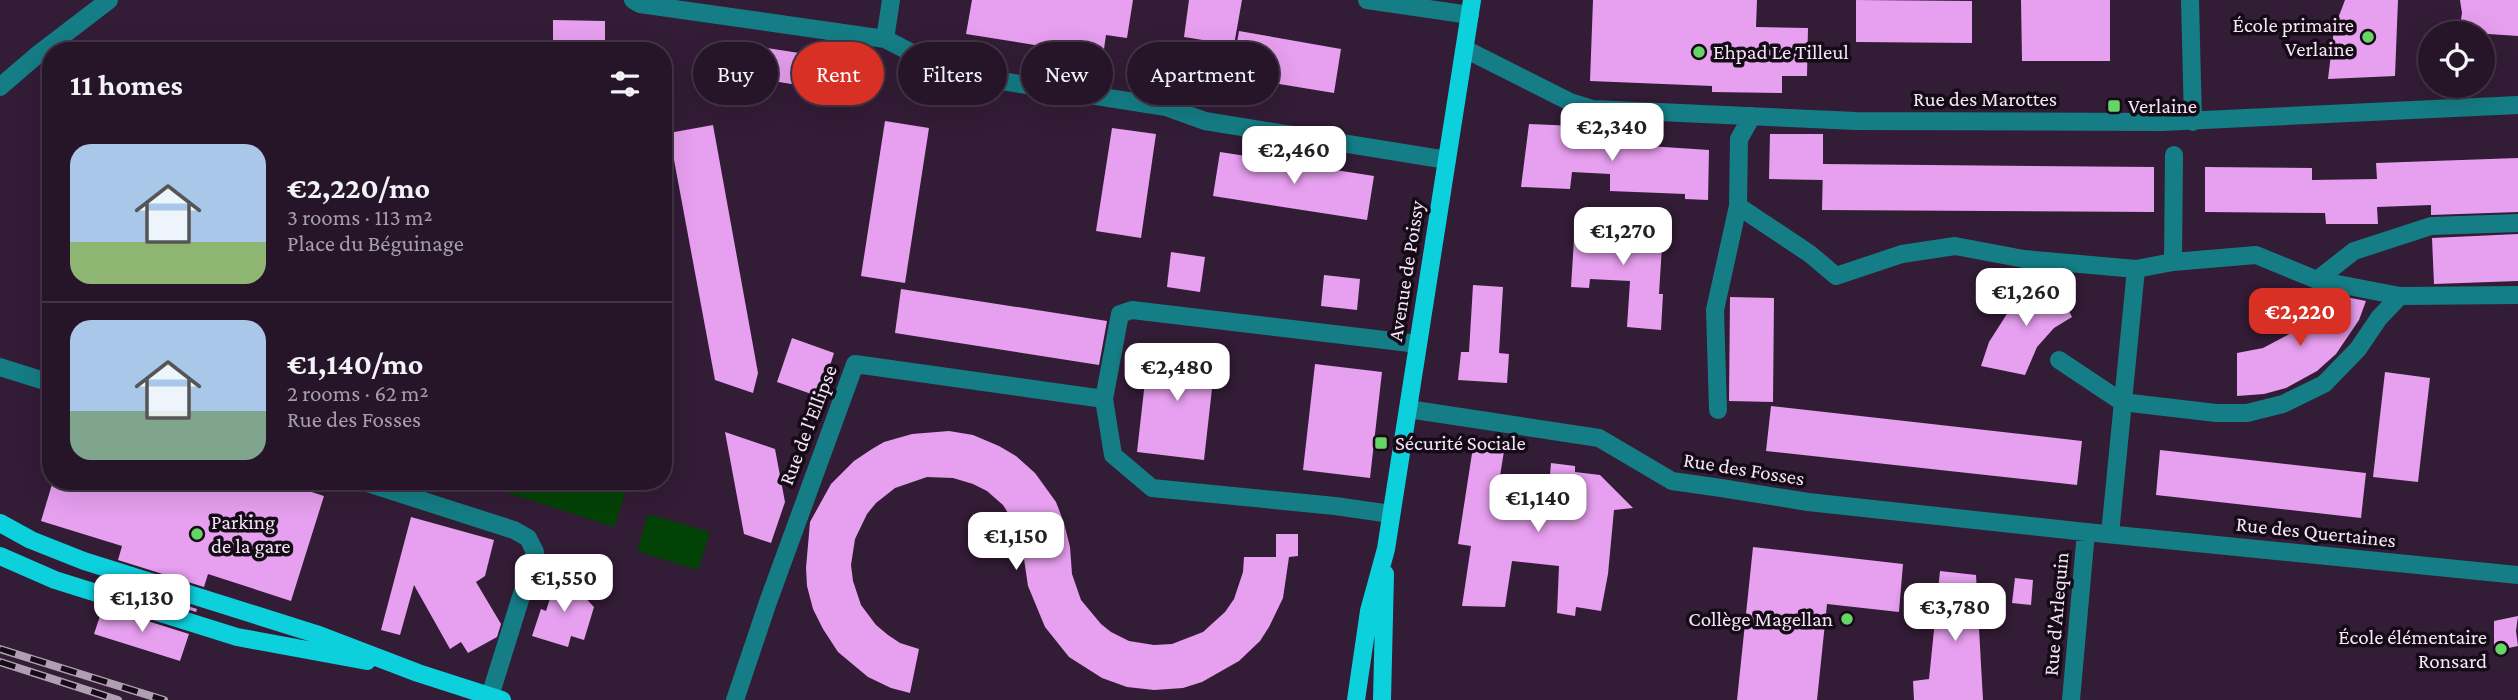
<!DOCTYPE html>
<meta charset="utf-8">
<style>
:root{--surface:#261528;--page:#322234;--text:#f1f3f6;--muted:#a49fa8;--line:#423445;--accent:#d93025}
body{margin:0;font-family:"Crimson Pro",serif;background:var(--page);color:var(--text);height:100vh;display:flex;flex-direction:column;font-size:26px;white-space:nowrap}
*{box-sizing:border-box;margin:0}
p{font-size:23px;color:var(--muted)}
.icon{flex:none;width:38px;height:38px;fill:none;stroke:currentColor;stroke-width:2;stroke-linecap:round;stroke-linejoin:round}
.map{position:relative;flex:1;overflow:hidden}
.drawer{position:absolute;left:42px;top:42px;width:630px;height:448px;display:flex;flex-direction:column;background:var(--surface);border-radius:28px;box-shadow:0 7px 28px #0002,0 0 0 2px var(--line)}
.drawer>*{flex:none}
.top-card{position:absolute;left:693px;top:42px;width:665px;height:63px;display:flex;gap:14px}
.tools{position:absolute;left:2418px;top:21px;display:grid;gap:14px}
.tools a{display:grid;place-items:center;width:77px;height:77px;border-radius:50%;background:var(--surface);box-shadow:0 7px 28px #0002,0 0 0 2px var(--line);font-size:35px}
.price{position:absolute;translate:-50% -60px;padding:0 16px;border-radius:14px;background:#fff;color:#222;font-size:23px;line-height:46px;filter:drop-shadow(0 2px 4px #0008)}
.price::after{content:'';position:absolute;left:50%;top:42px;width:21px;height:16px;margin-left:-10px;background:inherit;clip-path:polygon(0 0,100% 0,50% 100%)}
.price.current{background:var(--accent);color:#fff}
ul{padding:0;list-style:none}
li{display:flex;align-items:center;gap:21px;height:175px;padding:0 28px}
li+li{border-top:2px solid var(--line)}
li span{display:grid;place-items:center;flex:none;width:196px;height:140px;border-radius:21px;color:#555}
li>.icon{margin-inline-start:auto}
span .icon{width:84px;height:84px;fill:#fffc;stroke-width:1}
li b{font-size:30px}
h2{display:flex;justify-content:space-between;align-items:center;height:84px;padding:0 28px;font-size:30px}
.tag{padding:0 24px;border-radius:32px;background:var(--surface);box-shadow:0 7px 28px #0002,0 0 0 2px var(--line);font-size:24px;line-height:63px}
.tag.current{background:var(--accent);color:#fff}
.map>svg:first-child{display:block}
.green{fill:#034207}
.building{fill:#e79fef}
.lines{fill:none;stroke-linecap:round;stroke-linejoin:round}
.minor{stroke:#157d85;stroke-width:18}
.major{stroke:#0dd0dd;stroke-width:18}
.rail-casing{stroke:#b09eb2;stroke-width:8}
.rail{stroke:#150b16;stroke-width:5;stroke-dasharray:16;stroke-linecap:butt}
.poi-dot{fill:#67d466;stroke:#150b16;stroke-width:2.5}
.labels{text-anchor:middle;dominant-baseline:central;stroke-width:7;stroke-linejoin:round;paint-order:stroke}
.poi-label{font-size:21px;fill:#f5e5f6;stroke:#150b16;text-anchor:start}
.street-label{font-size:21px;fill:#f5e5f6;stroke:#150b16}
</style>
<div class="map">
<svg width="2518" height="700" viewBox="0 0 2518 700">
<rect width="100%" height="100%" fill="#331c36"/>
<path class="green" d="M 502,481 L 629,481 L 614,527 L 499,490 Z
M 648,514 L 710,532 L 698,570 L 637,551 Z"/>
<path class="building" d="M 972,0 L 1133,0 L 1127,38 L 1106,35 L 1103,56 L 966,34 Z
M 1189,0 L 1242,0 L 1234,45 L 1184,37 Z
M 1593,0 L 1757,0 L 1756,27 L 1808,28 L 1807,76 L 1782,76 L 1782,93 L 1712,92 L 1712,86 L 1590,81 Z
M 1856,0 L 1972,1 L 1972,43 L 1856,42 Z
M 2021,0 L 2110,0 L 2110,61 L 2022,61 Z
M 2345,0 L 2398,0 L 2395,76 L 2328,79 L 2334,29 Z
M 2460,0 L 2518,0 L 2518,36 L 2459,32 L 2462,13 Z
M 553,20 L 605,21 L 605,51 L 553,51 Z
M 1239,31 L 1341,49 L 1334,93 L 1231,76 Z
M 735,43 L 864,63 L 859,95 L 730,74 Z
M 885,121 L 929,128 L 905,283 L 861,276 Z
M 1529,124 L 1601,127 L 1600,135 L 1604,135 L 1603,143 L 1709,150 L 1708,200 L 1685,199 L 1685,194 L 1610,191 L 1610,174 L 1572,172 L 1570,189 L 1521,187 Z
M 713,125 L 758,373 L 753,393 L 715,380 L 669,133 Z
M 1112,128 L 1156,134 L 1141,238 L 1096,231 Z
M 1770,134 L 1823,134 L 1823,180 L 1769,179 Z
M 1220,152 L 1374,176 L 1367,220 L 1213,196 Z
M 2518,158 L 2518,212 L 2431,215 L 2431,205 L 2377,207 L 2378,224 L 2326,224 L 2325,213 L 2205,212 L 2205,167 L 2312,168 L 2312,180 L 2377,179 L 2376,163 Z
M 1823,164 L 2154,167 L 2154,212 L 1822,210 Z
M 1575,224 L 1663,230 L 1659,294 L 1663,294 L 1661,330 L 1627,327 L 1630,281 L 1590,279 L 1589,288 L 1571,287 Z
M 2518,234 L 2518,281 L 2434,284 L 2432,238 Z
M 1171,252 L 1205,257 L 1200,292 L 1167,287 Z
M 1324,275 L 1360,279 L 1357,310 L 1321,306 Z
M 2051,276 L 2072,317 L 2054,328 L 2037,347 L 2025,375 L 1981,366 L 1989,342 L 2012,306 L 2024,294 Z
M 1473,285 L 1503,287 L 1499,353 L 1509,354 L 1507,383 L 1458,380 L 1461,352 L 1469,352 Z
M 901,289 L 1107,321 L 1099,365 L 895,333 Z
M 2321,292 L 2366,301 L 2359,320 L 2336,354 L 2317,371 L 2286,388 L 2264,394 L 2237,396 L 2237,353 L 2263,348 L 2293,332 L 2310,314 Z
M 1730,297 L 1774,298 L 1773,402 L 1729,401 Z
M 792,338 L 834,353 L 820,397 L 777,382 Z
M 1149,346 L 1216,353 L 1204,460 L 1137,452 Z
M 1315,364 L 1382,372 L 1370,478 L 1303,470 Z
M 2385,372 L 2430,378 L 2418,482 L 2373,477 Z
M 1771,406 L 2082,441 L 2077,485 L 1766,451 Z
M 949,431 L 973,435 L 999,446 L 1016,456 L 1035,473 L 1056,502 L 1064,523 L 1070,547 L 1072,574 L 1081,600 L 1101,624 L 1111,632 L 1129,641 L 1154,645 L 1172,644 L 1203,632 L 1225,612 L 1234,599 L 1243,572 L 1244,557 L 1276,557 L 1276,534 L 1298,534 L 1298,556 L 1289,557 L 1283,598 L 1269,627 L 1260,641 L 1239,661 L 1202,682 L 1183,688 L 1154,690 L 1127,687 L 1102,678 L 1069,657 L 1045,627 L 1028,586 L 1020,532 L 1003,505 L 987,491 L 973,484 L 953,478 L 927,477 L 895,488 L 876,503 L 867,514 L 855,539 L 851,565 L 853,581 L 861,605 L 876,625 L 888,635 L 900,643 L 919,649 L 910,693 L 891,688 L 868,677 L 838,652 L 823,629 L 813,609 L 807,586 L 806,568 L 810,522 L 831,484 L 854,461 L 872,449 L 884,442 L 912,434 Z
M 725,432 L 775,449 L 785,502 L 771,543 L 744,534 Z
M 1473,447 L 1504,451 L 1497,495 L 1502,496 L 1502,499 L 1547,509 L 1551,463 L 1575,466 L 1575,472 L 1600,475 L 1633,508 L 1614,510 L 1608,574 L 1601,611 L 1576,607 L 1575,616 L 1557,613 L 1559,566 L 1512,561 L 1505,607 L 1462,606 L 1471,546 L 1458,544 Z
M 2160,450 L 2366,473 L 2361,518 L 2156,495 Z
M 53,481 L 277,481 L 324,496 L 291,601 L 208,574 L 204,587 L 118,560 L 122,546 L 41,521 Z
M 411,517 L 494,540 L 485,576 L 476,582 L 501,624 L 497,637 L 468,653 L 461,642 L 450,649 L 414,585 L 400,635 L 381,630 Z
M 1753,547 L 1903,564 L 1899,612 L 1827,604 L 1817,700 L 1737,700 Z
M 559,570 L 594,607 L 584,640 L 571,636 L 568,647 L 532,636 L 541,609 L 546,611 Z
M 1940,571 L 1976,575 L 1983,700 L 1914,700 L 1913,681 L 1929,679 Z
M 2015,578 L 2033,580 L 2031,605 L 2012,603 Z
M 111,581 L 197,609 L 196,612 L 110,585 Z
M 103,607 L 189,634 L 180,661 L 94,634 Z
M 2518,616 L 2516,631 L 2518,646 L 2494,651 L 2494,621 Z"/>
<g class="lines">
<path class="minor" d="M 633,0 L 640,4 L 885,39 L 951,73 L 1166,107 L 1205,121 L 1447,160
M 1367,0 L 1470,15
M 2190,0 L 2193,122
M 885,39 L 891,0
M 1465,49 L 1570,102 L 1593,109 L 1856,121 L 2162,122 L 2518,105
M 0,87 L 36,56 L 109,0
M 1738,206 L 1810,254 L 1836,276 L 1902,254 L 1955,246 L 2024,259 L 2136,269
M 2173,262 L 2256,255 L 2317,280 L 2400,296
M 2317,280 L 2354,251 L 2431,226 L 2518,223
M 2059,360 L 2122,402 L 2216,413 L 2247,413 L 2283,404 L 2324,384 L 2358,349 L 2379,318 L 2400,296 L 2518,295
M 0,367 L 51,383
M 1408,409 L 1599,438 L 1672,481 L 1721,488 L 1808,502 L 2086,532 L 2518,575
M 1718,410 L 1715,310 L 1738,206 L 1739,139 L 1752,116
M 361,481 L 514,530 L 528,538 L 535,552 L 490,696
M 1391,514 L 1335,506 L 1152,488 L 1113,455 L 1104,399 L 1120,314 L 1132,310 L 1418,344
M 2110,534 L 2136,269 L 2173,262 L 2174,155
M 735,700 L 768,602 L 855,364 L 1104,399
M 2071,700 L 2086,532"/>
<path class="major" d="M 0,523 L 31,540 L 84,561 L 316,634 L 418,673 L 502,700
M 0,556 L 55,580 L 237,637 L 367,661
M 1356,700 L 1369,611 L 1386,549 L 1472,0
M 1382,700 L 1385,574"/>
<g class="rail-casing">
<path id="rail" d="M 0,649 L 164,700
M 0,662 L 118,700"/>
</g>
<use href="#rail" class="rail"/>
</g>
<g class="poi-dot">
<circle cx="2368" cy="37" r="7"/>
<circle cx="1699" cy="52" r="7"/>
<rect x="2107" y="99" width="14" height="14" rx="3.5"/>
<rect x="1374" y="436" width="14" height="14" rx="3.5"/>
<circle cx="197" cy="534" r="7"/>
<circle cx="1847" cy="619" r="7"/>
<circle cx="2501" cy="649" r="7"/>
</g>
<g class="labels">
<g class="poi-label">
<text x="2354" y="25" text-anchor="end">École primaire<tspan x="2354" dy="24">Verlaine</tspan></text>
<text x="1713" y="52">Ehpad Le Tilleul</text>
<text x="2128" y="106">Verlaine</text>
<text x="1395" y="443">Sécurité Sociale</text>
<text x="211" y="522">Parking<tspan x="211" dy="24">de la gare</tspan></text>
<text x="1833" y="619" text-anchor="end">Collège Magellan</text>
<text x="2487" y="637" text-anchor="end">École élémentaire<tspan x="2487" dy="24">Ronsard</tspan></text>
</g>
<g class="street-label">
<text x="1985" y="99">Rue des Marottes</text>
<text transform="translate(1406 271) rotate(-81)">Avenue de Poissy</text>
<text transform="translate(808 425) rotate(-69)">Rue de l'Ellipse</text>
<text transform="translate(1744 469) rotate(9)">Rue des Fosses</text>
<text transform="translate(2316 532) rotate(6)">Rue des Quertaines</text>
<text transform="translate(2056 614) rotate(-85)">Rue d'Arlequin</text>
</g>
</g>
</svg>
<div class="tools">
<a><svg class="icon" aria-label="locate" viewBox="0 0 24 24"><circle cx="12" cy="12" r="6"/><path d="M12 2v4M12 18v4M2 12h4M18 12h4"/></svg></a>
</div>
<b class="price" style="left:1612px;top:163px">€2,340</b>
<b class="price" style="left:1294px;top:186px">€2,460</b>
<b class="price" style="left:1623px;top:267px">€1,270</b>
<b class="price" style="left:2026px;top:328px">€1,260</b>
<b class="price current" style="left:2300px;top:348px">€2,220</b>
<b class="price" style="left:1177px;top:403px">€2,480</b>
<b class="price" style="left:1538px;top:534px">€1,140</b>
<b class="price" style="left:1016px;top:572px">€1,150</b>
<b class="price" style="left:564px;top:614px">€1,550</b>
<b class="price" style="left:142px;top:634px">€1,130</b>
<b class="price" style="left:1955px;top:643px">€3,780</b>
<div class="top-card">
<a class="tag">Buy</a>
<a class="tag current">Rent</a>
<a class="tag">Filters</a>
<a class="tag">New</a>
<a class="tag">Apartment</a>
</div>
<section class="drawer">
<h2>11 homes<svg class="icon" aria-label="filters" viewBox="0 0 24 24"><path d="M4 7h16M4 17h16"/><circle cx="9" cy="7" r="2"/><circle cx="15" cy="17" r="2"/></svg></h2>
<ul>
<li><span style="background:linear-gradient(#a9c7e8 70%,#8fb573 0)"><svg class="icon" aria-label="home" viewBox="0 0 24 24"><path d="M3 11l9-7 9 7M6 9v11h12V9"/></svg></span><div><b>€2,220/mo</b><p>3 rooms · 113 m²</p><p>Place du Béguinage</p></div></li>
<li><span style="background:linear-gradient(#a9c7e8 65%,#7fa58c 0)"><svg class="icon" aria-label="home" viewBox="0 0 24 24"><path d="M3 11l9-7 9 7M6 9v11h12V9"/></svg></span><div><b>€1,140/mo</b><p>2 rooms · 62 m²</p><p>Rue des Fosses</p></div></li>
</ul>
</section>
</div>
